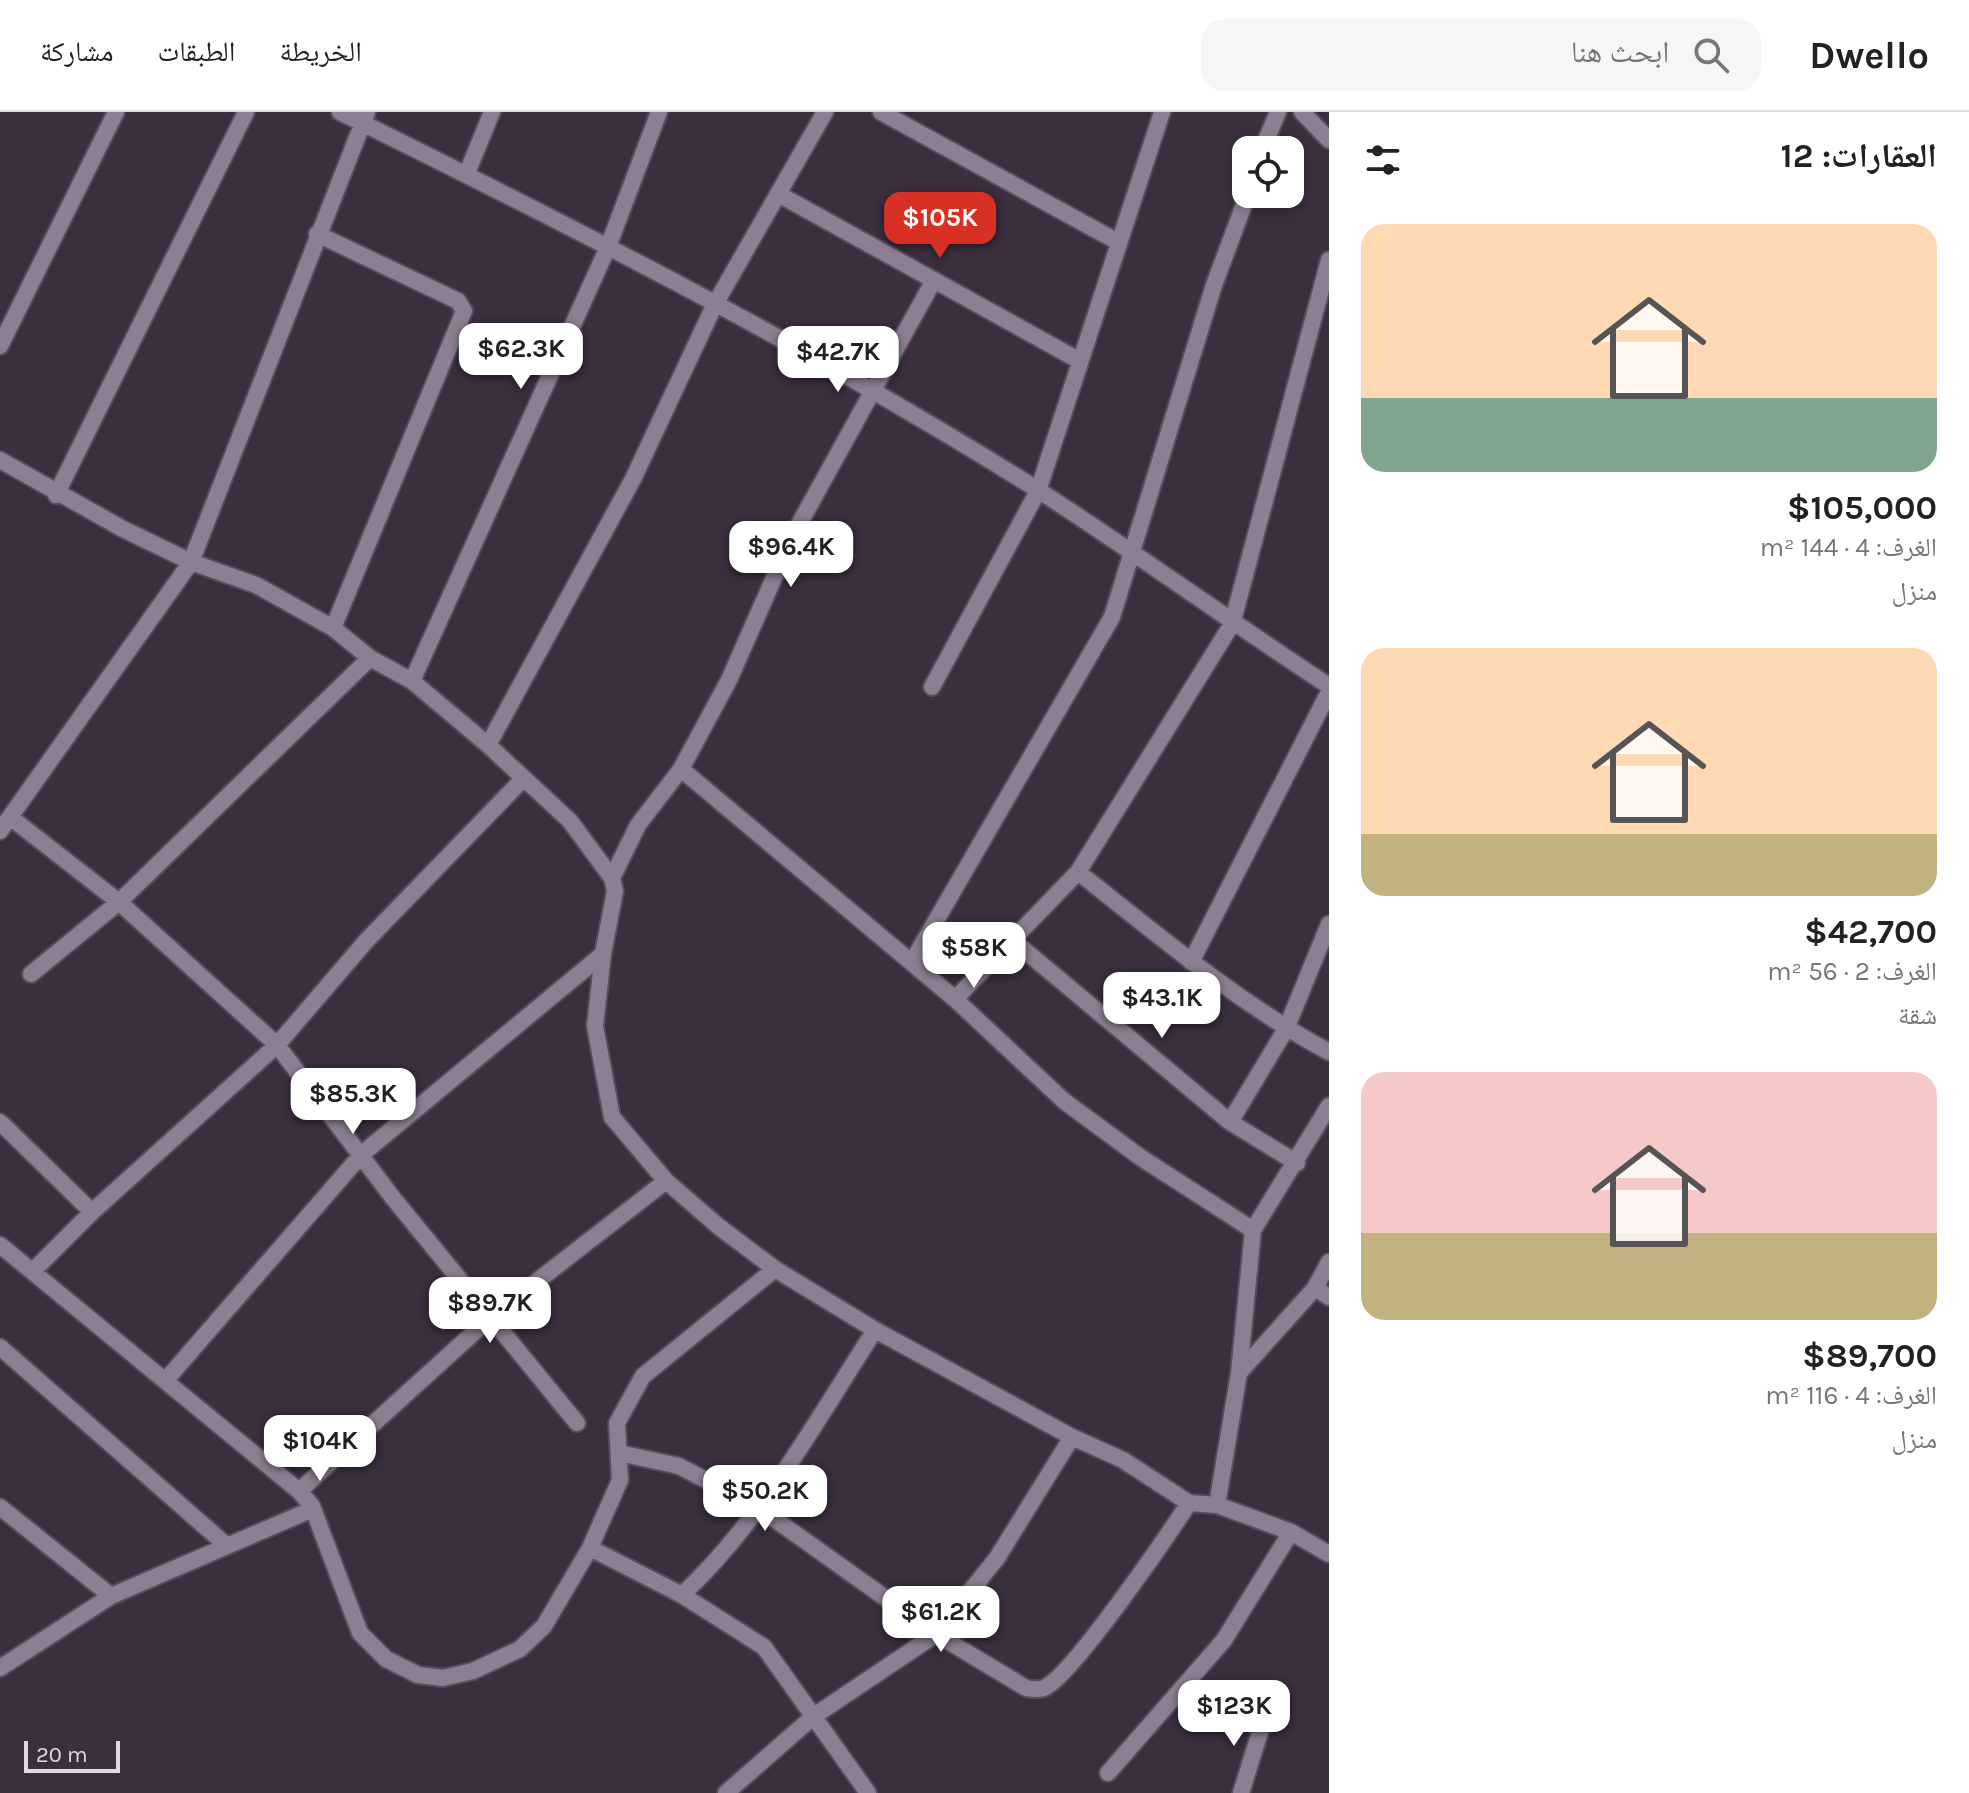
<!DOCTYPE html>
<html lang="ar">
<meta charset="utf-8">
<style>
:root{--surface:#fff;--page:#f6f6f6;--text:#222;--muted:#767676;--line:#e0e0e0;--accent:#d93025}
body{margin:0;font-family:Karla,"Noto Naskh Arabic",sans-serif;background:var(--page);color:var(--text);direction:rtl;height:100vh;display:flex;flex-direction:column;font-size:30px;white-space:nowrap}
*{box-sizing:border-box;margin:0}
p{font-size:26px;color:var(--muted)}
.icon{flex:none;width:44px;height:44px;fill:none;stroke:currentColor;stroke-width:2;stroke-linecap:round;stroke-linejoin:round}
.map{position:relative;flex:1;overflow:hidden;direction:ltr}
.side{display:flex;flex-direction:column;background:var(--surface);width:640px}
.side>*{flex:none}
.tools{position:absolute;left:1232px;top:24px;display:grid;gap:16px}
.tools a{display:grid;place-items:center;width:72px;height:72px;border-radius:16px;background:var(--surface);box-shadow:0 4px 12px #0003;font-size:40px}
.scale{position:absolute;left:24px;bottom:20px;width:96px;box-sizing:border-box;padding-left:8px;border:4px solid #e0d8e2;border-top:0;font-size:22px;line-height:28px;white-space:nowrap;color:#e0d8e2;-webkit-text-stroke:6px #3a2e3f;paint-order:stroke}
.price{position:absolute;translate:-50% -68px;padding:0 18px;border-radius:16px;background:#fff;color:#222;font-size:26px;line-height:52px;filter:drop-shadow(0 2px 4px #0008)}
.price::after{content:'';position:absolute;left:50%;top:48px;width:24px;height:18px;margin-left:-12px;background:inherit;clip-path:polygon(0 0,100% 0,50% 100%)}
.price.active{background:var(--accent);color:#fff}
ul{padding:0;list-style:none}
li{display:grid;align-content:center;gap:16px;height:424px;padding:0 32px}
li span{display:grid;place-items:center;height:248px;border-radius:24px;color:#555}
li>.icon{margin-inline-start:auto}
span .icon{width:144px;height:144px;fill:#fffc;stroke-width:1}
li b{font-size:34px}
h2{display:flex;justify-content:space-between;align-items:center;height:96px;padding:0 32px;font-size:34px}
header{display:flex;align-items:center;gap:48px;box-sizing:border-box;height:112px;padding:0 40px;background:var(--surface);border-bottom:2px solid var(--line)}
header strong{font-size:38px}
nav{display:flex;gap:44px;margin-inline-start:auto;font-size:28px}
.search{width:560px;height:72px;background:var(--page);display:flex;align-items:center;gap:20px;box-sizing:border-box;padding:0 28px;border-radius:24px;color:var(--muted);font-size:30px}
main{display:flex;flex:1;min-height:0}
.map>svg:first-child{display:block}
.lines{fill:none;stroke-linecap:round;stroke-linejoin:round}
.lane-casing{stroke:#564c5a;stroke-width:20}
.street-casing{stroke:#564c5a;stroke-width:20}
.lane{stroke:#8d7f92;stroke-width:16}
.street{stroke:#8d7f92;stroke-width:16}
</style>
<header>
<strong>Dwello</strong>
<div class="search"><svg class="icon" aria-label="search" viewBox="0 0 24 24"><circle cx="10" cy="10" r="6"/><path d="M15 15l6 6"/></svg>ابحث هنا</div>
<nav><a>الخريطة</a><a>الطبقات</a><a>مشاركة</a></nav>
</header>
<main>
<section class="side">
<h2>العقارات: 12<svg class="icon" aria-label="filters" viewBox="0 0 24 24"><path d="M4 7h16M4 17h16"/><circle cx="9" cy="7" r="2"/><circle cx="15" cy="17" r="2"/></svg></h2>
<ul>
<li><span style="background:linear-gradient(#ffd9b3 70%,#7fa58c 0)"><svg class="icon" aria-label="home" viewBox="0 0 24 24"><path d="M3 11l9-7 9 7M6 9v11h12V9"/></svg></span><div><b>$105,000</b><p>الغرف: 4 · 144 m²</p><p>منزل</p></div></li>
<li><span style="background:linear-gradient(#ffd9b3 75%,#c2b280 0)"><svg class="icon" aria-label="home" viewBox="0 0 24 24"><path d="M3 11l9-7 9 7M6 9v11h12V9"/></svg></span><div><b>$42,700</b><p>الغرف: 2 · 56 m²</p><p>شقة</p></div></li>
<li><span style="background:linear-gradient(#f6c9c9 65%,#c2b280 0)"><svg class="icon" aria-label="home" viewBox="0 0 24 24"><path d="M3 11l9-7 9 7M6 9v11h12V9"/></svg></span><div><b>$89,700</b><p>الغرف: 4 · 116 m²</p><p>منزل</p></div></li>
</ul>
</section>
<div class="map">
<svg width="1329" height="1681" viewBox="0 0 1329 1681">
<rect width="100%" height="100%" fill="#3a2e3f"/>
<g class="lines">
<g class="lane-casing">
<path id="lane" d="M 1315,1176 L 1329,1185"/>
</g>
<g class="street-casing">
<path id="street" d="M 340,0 C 577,117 814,237 1038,378 C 1136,441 1231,510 1329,574
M 881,0 L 1118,130
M 1302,0 L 1329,28
M 1262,38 L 1278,0
M 467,61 L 492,0
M 780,83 L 1080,249
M 317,122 L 458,189 L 464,199 L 333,516
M 0,234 L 116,0
M 0,348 L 123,417 L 191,450 L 256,473 L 333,516 L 370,546 L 412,569 L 488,633 L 570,709 L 612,766 L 615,779 L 603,842 L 595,914 L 612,1005 L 666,1069 L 718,1114 L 775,1157 L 875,1218 L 1072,1325 L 1123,1348 L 1189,1391 L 1217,1393 L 1291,1420 L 1329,1442
M 56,383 L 246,0
M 412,569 L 608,135 L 659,0
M 932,575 L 1038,379 L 1162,0
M 488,633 L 633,367 L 715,192 L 825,0
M 681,657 L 955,887 L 1064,989 L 1140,1045 L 1253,1118
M 10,705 L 119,790 L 277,933 L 393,1086 L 577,1311
M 0,719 L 191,450 L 367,0
M 1078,760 C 1159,824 1238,891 1329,940
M 612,766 L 638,713 L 681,657 L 729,568 L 792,425 L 934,168
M 1011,827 L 1230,1010 L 1297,1051
M 912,850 L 1112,505 L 1214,173 L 1248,82
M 1191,850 L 1329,580
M 31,862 L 119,790 L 370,546
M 955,887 L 1078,760 L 1232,512 L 1329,148
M 0,1010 L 92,1100
M 1230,1010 L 1286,917 L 1329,812
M 0,1133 L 299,1379 L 312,1394 L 306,1400 L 111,1484 L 0,1556
M 33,1159 L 92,1100 L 277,933 L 367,828 L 523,667
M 0,1235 L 226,1433
M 1239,1261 L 1315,1176 L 1329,1150
M 165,1269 L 362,1042 L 603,842
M 619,1341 L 679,1354 L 759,1396 L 936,1522 L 1026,1576 C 1031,1577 1038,1578 1044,1576 C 1072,1564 1168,1423 1189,1391
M 299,1379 L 491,1205 L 666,1069
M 1217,1393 L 1239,1261 L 1253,1118 L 1329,994
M 312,1394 L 360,1521 L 386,1547 L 418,1563 L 443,1566 L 473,1559 L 520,1537 L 544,1514 L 590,1436 L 620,1368 L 617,1311 L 643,1264 L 775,1157
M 0,1395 L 111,1484
M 590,1436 L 682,1483 C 762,1408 816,1309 875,1218
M 682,1483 L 764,1535 L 868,1681
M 1108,1661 L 1224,1528 L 1291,1420
M 726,1681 L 814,1604 L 936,1522 L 997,1446 L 1072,1325
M 1241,1681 L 1265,1604"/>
</g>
<use href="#lane" class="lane"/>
<use href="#street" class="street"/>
</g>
</svg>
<div class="tools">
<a><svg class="icon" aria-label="locate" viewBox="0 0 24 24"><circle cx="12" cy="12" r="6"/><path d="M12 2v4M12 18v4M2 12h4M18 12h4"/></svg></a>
</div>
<div class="scale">20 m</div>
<b class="price active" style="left:940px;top:148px">$105K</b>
<b class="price" style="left:521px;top:279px">$62.3K</b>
<b class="price" style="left:838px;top:282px">$42.7K</b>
<b class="price" style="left:791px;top:477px">$96.4K</b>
<b class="price" style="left:974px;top:878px">$58K</b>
<b class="price" style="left:1162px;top:928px">$43.1K</b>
<b class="price" style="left:353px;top:1024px">$85.3K</b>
<b class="price" style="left:490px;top:1233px">$89.7K</b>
<b class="price" style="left:320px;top:1371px">$104K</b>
<b class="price" style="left:765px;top:1421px">$50.2K</b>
<b class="price" style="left:941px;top:1542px">$61.2K</b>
<b class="price" style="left:1234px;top:1636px">$123K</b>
</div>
</main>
